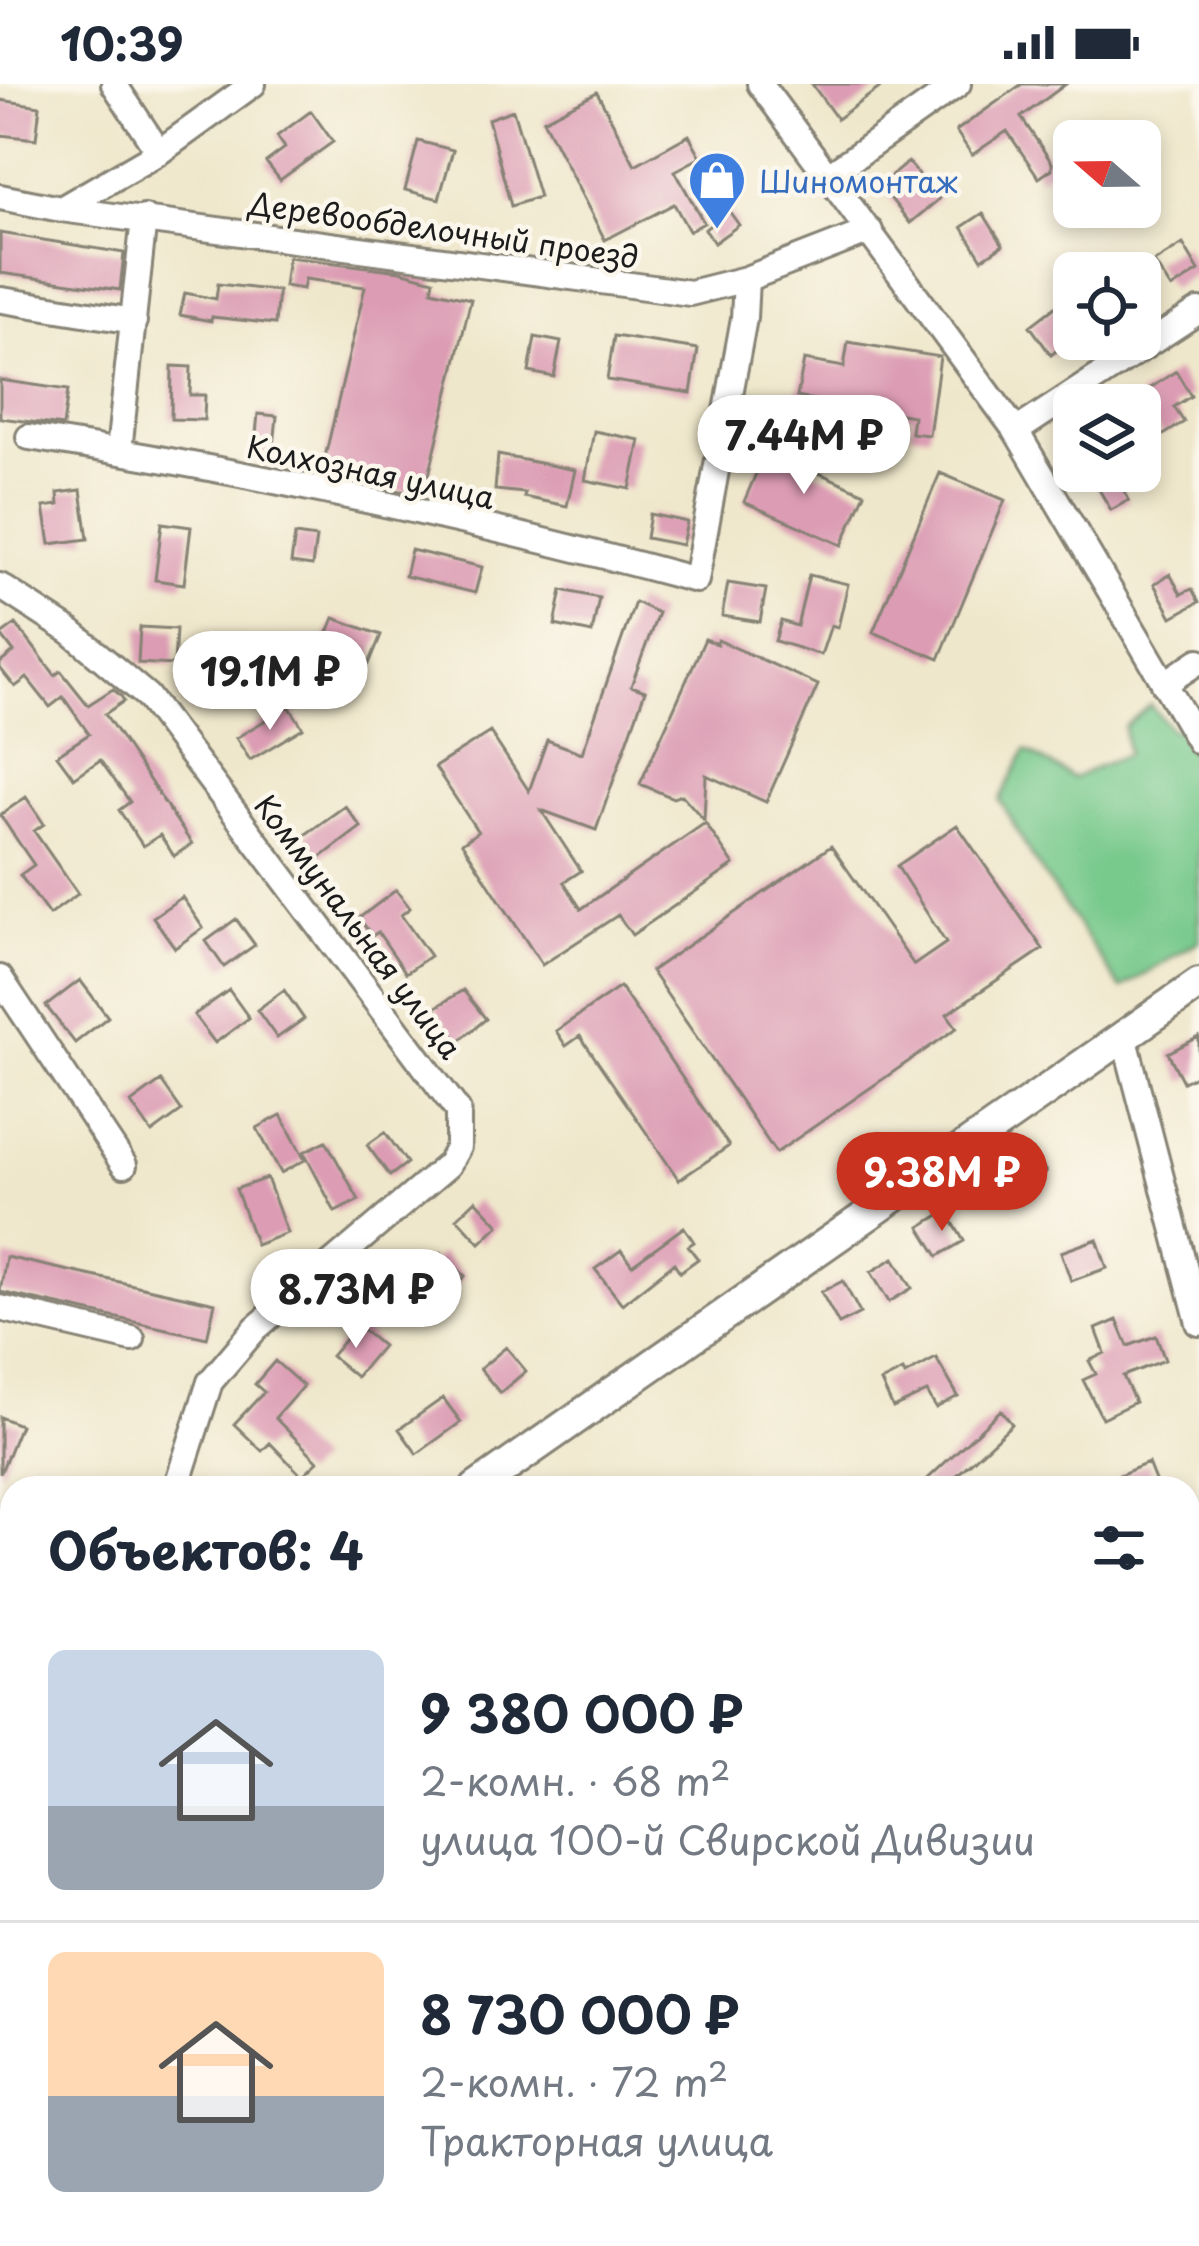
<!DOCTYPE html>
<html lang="ru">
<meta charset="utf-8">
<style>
:root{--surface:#fff;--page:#f2f2f3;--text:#1f2937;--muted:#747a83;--line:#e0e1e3;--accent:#c8321e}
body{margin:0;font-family:"Playpen Sans",sans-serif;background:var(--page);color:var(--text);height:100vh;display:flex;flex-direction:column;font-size:45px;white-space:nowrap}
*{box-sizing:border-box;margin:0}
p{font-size:39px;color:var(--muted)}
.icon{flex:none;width:66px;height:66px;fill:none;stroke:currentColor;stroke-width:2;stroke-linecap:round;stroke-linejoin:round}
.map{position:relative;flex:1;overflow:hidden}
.details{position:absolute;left:0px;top:1392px;width:1200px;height:771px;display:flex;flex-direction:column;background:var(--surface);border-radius:36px 36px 0 0;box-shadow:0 6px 18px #0003}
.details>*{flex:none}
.needle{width:78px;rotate:290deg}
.fabs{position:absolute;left:1053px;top:36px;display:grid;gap:24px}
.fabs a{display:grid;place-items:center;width:108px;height:108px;border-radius:18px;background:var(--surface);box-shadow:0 6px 18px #0003;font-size:60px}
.price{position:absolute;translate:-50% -102px;padding:0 27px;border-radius:42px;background:#fff;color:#222;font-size:39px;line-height:78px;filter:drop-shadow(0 3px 6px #0008)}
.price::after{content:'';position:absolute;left:50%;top:72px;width:36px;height:27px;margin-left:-18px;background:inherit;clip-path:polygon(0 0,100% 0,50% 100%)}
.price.active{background:var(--accent);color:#fff}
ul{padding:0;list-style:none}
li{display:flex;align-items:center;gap:36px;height:300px;padding:0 48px}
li+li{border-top:3px solid var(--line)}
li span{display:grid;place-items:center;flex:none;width:336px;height:240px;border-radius:18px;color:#555}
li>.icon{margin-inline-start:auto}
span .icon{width:144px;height:144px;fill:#fffc;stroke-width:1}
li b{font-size:51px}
h2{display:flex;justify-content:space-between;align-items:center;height:144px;padding:0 48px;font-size:51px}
.status{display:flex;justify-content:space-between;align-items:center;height:84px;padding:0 60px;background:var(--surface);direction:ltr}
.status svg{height:33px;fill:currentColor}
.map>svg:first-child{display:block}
.green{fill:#77c98c;stroke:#4a7254;stroke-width:3}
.building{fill:#dc9cb4}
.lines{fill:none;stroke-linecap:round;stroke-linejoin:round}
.minor-casing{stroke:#868274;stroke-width:30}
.major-casing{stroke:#868274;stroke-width:36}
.minor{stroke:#fff;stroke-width:24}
.major{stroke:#fff;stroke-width:30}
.labels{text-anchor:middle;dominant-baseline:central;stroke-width:9;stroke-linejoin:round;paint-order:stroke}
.shop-label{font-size:30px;fill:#366cbe;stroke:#fbf7ec;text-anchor:start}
.street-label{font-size:30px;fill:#1c1c1c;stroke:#fbf7ec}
</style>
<div class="status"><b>10:39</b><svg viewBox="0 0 49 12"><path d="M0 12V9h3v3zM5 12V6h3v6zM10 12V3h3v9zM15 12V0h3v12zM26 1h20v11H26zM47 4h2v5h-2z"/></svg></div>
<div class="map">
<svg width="1199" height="2162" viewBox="0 0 1199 2162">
<rect width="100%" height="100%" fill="#fbf7ec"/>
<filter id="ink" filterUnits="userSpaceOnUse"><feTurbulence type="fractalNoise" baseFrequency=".00833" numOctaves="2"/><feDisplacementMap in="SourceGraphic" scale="24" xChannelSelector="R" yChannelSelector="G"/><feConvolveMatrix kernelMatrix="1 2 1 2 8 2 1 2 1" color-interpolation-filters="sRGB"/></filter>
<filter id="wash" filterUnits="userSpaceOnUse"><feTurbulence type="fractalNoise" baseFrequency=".004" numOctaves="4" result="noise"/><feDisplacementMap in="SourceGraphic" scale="48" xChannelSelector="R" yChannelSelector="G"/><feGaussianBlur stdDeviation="2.7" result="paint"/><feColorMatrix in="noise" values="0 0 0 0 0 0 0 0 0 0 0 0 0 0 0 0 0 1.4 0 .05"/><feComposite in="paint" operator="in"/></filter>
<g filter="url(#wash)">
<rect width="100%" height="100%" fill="#efe7cb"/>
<path class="green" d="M 1150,621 L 1172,647 L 1178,645 L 1199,683 L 1199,857 L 1121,905 L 1033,775 L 1000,716 L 1026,666 L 1073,694 L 1127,670 L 1124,643 Z"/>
<g id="blocks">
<path class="building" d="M 812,0 L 885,0 L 837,35 Z
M 1022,0 L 1066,0 L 1021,33 L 1052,79 L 1052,85 L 1039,94 L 1007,47 L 972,71 L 956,47 Z
M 597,8 L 635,81 L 689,51 L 701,73 L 675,87 L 704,139 L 689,147 L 674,120 L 605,156 L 543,36 Z
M 0,16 L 40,22 L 36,55 L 0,51 Z
M 513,26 L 539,113 L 511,122 L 488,35 Z
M 311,27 L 333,58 L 280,96 L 266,78 L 285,64 L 277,52 Z
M 418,57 L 453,66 L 439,115 L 405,106 Z
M 908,78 L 939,115 L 910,139 L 880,101 Z
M 729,127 L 739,141 L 714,159 L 705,145 Z
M 983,129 L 1003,161 L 982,175 L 962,143 Z
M 0,149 L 124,169 L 120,206 L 0,189 Z
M 1183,160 L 1199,187 L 1171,205 L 1154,178 Z
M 288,173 L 400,187 L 434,196 L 432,206 L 471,215 L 424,412 L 321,390 L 365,203 L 305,195 L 303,205 L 284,202 Z
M 218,200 L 278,207 L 275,240 L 212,233 L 211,237 L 180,231 L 185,209 L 216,215 Z
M 1059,220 L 1074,241 L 1074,253 L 1051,271 L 1030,242 Z
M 614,252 L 698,265 L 691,309 L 607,296 Z
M 535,253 L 561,258 L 554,293 L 529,288 Z
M 848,258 L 940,273 L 929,351 L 911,349 L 913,332 L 797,313 L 804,276 L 844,283 Z
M 172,282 L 191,283 L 190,311 L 205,311 L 204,336 L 171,335 Z
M 1176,287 L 1191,312 L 1174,323 L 1184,338 L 1162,352 L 1138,312 Z
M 0,296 L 68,306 L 63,342 L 0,334 Z
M 258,330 L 277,332 L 273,372 L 254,370 Z
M 594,347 L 640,356 L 630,405 L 585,396 Z
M 766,366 L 865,409 L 842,461 L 744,418 Z
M 498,371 L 575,386 L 567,422 L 524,413 L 525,409 L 495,406 Z
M 1112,387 L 1129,416 L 1111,426 L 1094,397 Z
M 940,389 L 1005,416 L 939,575 L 873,548 Z
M 81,406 L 88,455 L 50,460 L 44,423 L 59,421 L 58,409 Z
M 650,430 L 687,438 L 682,461 L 646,454 Z
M 162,439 L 191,443 L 184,500 L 155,496 Z
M 295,451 L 316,454 L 312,482 L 291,479 Z
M 411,466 L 482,483 L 475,509 L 405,492 Z
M 1170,490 L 1181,510 L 1192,505 L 1199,518 L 1172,533 L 1154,500 Z
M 809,491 L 848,500 L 838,543 L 831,541 L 821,571 L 775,557 L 781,537 L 797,542 Z
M 728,499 L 766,505 L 760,538 L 722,532 Z
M 562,506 L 599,514 L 592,549 L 555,541 Z
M 635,518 L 658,529 L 631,602 L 645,607 L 596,746 L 541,726 L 581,787 L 564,798 L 581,825 L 705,739 L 734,781 L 632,851 L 618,831 L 542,881 L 462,759 L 478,748 L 435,683 L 490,648 L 529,707 L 547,656 L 582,669 Z
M 334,534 L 381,551 L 369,580 L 322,563 Z
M 16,540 L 55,591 L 61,587 L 88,621 L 113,605 L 121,612 L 124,617 L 105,630 L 192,760 L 174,772 L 160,751 L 143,762 L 119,726 L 130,718 L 100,676 L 74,694 L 57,671 L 89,650 L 63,613 L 50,623 L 27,594 L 15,603 L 0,584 L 0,579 L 14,568 L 1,551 Z
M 140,543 L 176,545 L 174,581 L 138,579 Z
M 705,555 L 717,560 L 718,556 L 818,601 L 766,718 L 706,691 L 704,736 L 682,711 L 673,714 L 640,700 Z
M 237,564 L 250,588 L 232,598 L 218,574 Z
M 289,622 L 303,644 L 250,676 L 236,654 Z
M 26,713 L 44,740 L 34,747 L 78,810 L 49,831 L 20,791 L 34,781 L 0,731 Z
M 345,722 L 361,743 L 316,777 L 299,755 Z
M 957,741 L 1043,865 L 947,930 L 957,944 L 776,1069 L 651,887 L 831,762 L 914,881 L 946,859 L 897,782 Z
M 396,806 L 410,824 L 401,831 L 430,872 L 406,889 L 378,848 L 372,852 L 359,834 Z
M 182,813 L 203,844 L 175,864 L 153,833 Z
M 236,835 L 255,861 L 224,883 L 206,857 Z
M 80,896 L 108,933 L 75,959 L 46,922 Z
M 620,903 L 729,1062 L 679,1096 L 580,952 L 566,962 L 556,947 Z
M 229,906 L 249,934 L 215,959 L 194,931 Z
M 284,906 L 304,935 L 277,954 L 257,926 Z
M 463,906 L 486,935 L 458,958 L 435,924 Z
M 1199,953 L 1199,990 L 1183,998 L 1168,969 Z
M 161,997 L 182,1027 L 152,1049 L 131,1019 Z
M 281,1031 L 305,1076 L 281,1089 L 257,1044 Z
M 385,1048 L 407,1079 L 390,1092 L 367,1061 Z
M 326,1057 L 359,1116 L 335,1128 L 304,1068 Z
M 1033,1067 L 1046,1088 L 1019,1104 L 1006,1084 Z
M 994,1074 L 1007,1093 L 980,1113 L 966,1094 Z
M 267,1094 L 287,1149 L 256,1161 L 236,1105 Z
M 476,1116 L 499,1141 L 480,1159 L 457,1134 Z
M 946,1127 L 964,1157 L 938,1172 L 920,1143 Z
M 684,1143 L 694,1158 L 688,1162 L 698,1175 L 680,1188 L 674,1179 L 622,1220 L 595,1185 L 621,1166 L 632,1181 Z
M 1097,1155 L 1107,1184 L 1071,1197 L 1061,1168 Z
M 441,1169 L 465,1192 L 448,1209 L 424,1186 Z
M 6,1173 L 215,1219 L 207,1254 L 0,1208 Z
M 894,1174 L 912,1204 L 889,1218 L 871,1188 Z
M 843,1197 L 860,1229 L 839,1240 L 821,1208 Z
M 1117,1236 L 1128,1262 L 1156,1252 L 1165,1276 L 1123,1292 L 1135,1318 L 1102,1334 L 1083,1296 L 1096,1290 L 1089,1277 L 1105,1269 L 1096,1245 Z
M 357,1241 L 382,1262 L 356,1293 L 331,1272 Z
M 506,1263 L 526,1287 L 500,1309 L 480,1285 Z
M 936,1274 L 958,1312 L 936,1324 L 927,1308 L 893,1324 L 881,1298 L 903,1287 L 905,1291 Z
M 275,1277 L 303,1302 L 275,1334 L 318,1377 L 302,1392 L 270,1359 L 262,1367 L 234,1340 L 264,1308 L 255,1300 Z
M 443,1314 L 461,1338 L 417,1370 L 399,1345 Z
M 1001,1326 L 1012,1340 L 943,1404 L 918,1404 Z
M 0,1333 L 20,1341 L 1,1388 L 0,1388 Z
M 1148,1379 L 1158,1404 L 1137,1404 L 1119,1391 Z"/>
</g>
</g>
<g filter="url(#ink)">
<use href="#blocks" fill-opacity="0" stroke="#868274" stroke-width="3"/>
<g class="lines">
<g class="minor-casing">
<path id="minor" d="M 114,0 L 159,68
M 760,0 L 1016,347 L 1199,658
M 826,93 L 958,0
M 0,113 L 61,125 L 690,209 L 746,195 L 870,147
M 61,125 L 159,68 L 253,0
M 2,216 L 134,237
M 1016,347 L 1199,227
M 29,353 C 254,388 476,437 696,496 L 744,234 L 746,195
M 119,367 L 144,134
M 0,502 L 71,548 L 147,612 L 458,1027 L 458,1063 L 448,1081 L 256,1244 L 210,1298 L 176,1404
M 1164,600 L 1199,577
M 0,894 L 124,1081
M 1124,952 L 1199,1239
M 0,1224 L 132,1255
M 0,1481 L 12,1486
M 1188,1669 L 1199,1664
M 1188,1811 L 1199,1824
M 1188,1945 L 1199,1938
M 1188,2080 L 1199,2072
M 0,2150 L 8,2162
M 321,2151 L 328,2162
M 755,2151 L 763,2162
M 864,2162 L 880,2151
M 1068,2162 L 1084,2151"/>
</g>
<g class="major-casing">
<path id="major" d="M 476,1404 L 1199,900
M 0,1725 L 12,1717"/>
</g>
<use href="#minor" class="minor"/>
<use href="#major" class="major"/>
</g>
</g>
<defs>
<g id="shop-pin" transform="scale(3)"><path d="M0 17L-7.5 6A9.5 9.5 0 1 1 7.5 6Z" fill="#3f7fe0" stroke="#fbf7ec"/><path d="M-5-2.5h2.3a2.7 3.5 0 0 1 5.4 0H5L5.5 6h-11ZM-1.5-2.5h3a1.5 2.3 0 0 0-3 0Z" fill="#fff"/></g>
</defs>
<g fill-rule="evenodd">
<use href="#shop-pin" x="717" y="96"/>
</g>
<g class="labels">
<g class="shop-label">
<text x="759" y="96">Шиномонтаж</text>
</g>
<g class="street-label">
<text transform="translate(444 145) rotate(8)">Деревообделочный проезд</text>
<text transform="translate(371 387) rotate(12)">Колхозная улица</text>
<text transform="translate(359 842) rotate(53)">Коммунальная улица</text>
</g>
</g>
</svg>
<div class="fabs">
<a><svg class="needle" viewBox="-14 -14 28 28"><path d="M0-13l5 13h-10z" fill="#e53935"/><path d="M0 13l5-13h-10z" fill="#747a83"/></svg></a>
<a><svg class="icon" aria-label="locate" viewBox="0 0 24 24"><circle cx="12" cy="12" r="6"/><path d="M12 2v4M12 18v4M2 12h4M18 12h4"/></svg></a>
<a><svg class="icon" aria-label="layers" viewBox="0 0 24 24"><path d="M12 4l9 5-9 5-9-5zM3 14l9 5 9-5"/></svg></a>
</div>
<b class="price" style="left:804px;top:413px">7.44M ₽</b>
<b class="price" style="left:270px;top:649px">19.1M ₽</b>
<b class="price active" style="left:942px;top:1150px">9.38M ₽</b>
<b class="price" style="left:356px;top:1267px">8.73M ₽</b>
<section class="details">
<h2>Объектов: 4<svg class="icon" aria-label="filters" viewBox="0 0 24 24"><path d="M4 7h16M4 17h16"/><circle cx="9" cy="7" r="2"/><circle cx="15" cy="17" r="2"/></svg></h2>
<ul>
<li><span style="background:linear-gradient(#c9d6e8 65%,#9aa5b1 0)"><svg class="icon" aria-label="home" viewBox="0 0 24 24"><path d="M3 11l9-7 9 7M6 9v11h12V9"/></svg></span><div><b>9 380 000 ₽</b><p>2-комн. · 68 m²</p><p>улица 100-й Свирской Дивизии</p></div></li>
<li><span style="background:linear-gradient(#ffd9b3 60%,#9aa5b1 0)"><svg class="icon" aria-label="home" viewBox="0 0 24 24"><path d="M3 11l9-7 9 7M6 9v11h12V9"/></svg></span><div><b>8 730 000 ₽</b><p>2-комн. · 72 m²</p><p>Тракторная улица</p></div></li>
</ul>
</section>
</div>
